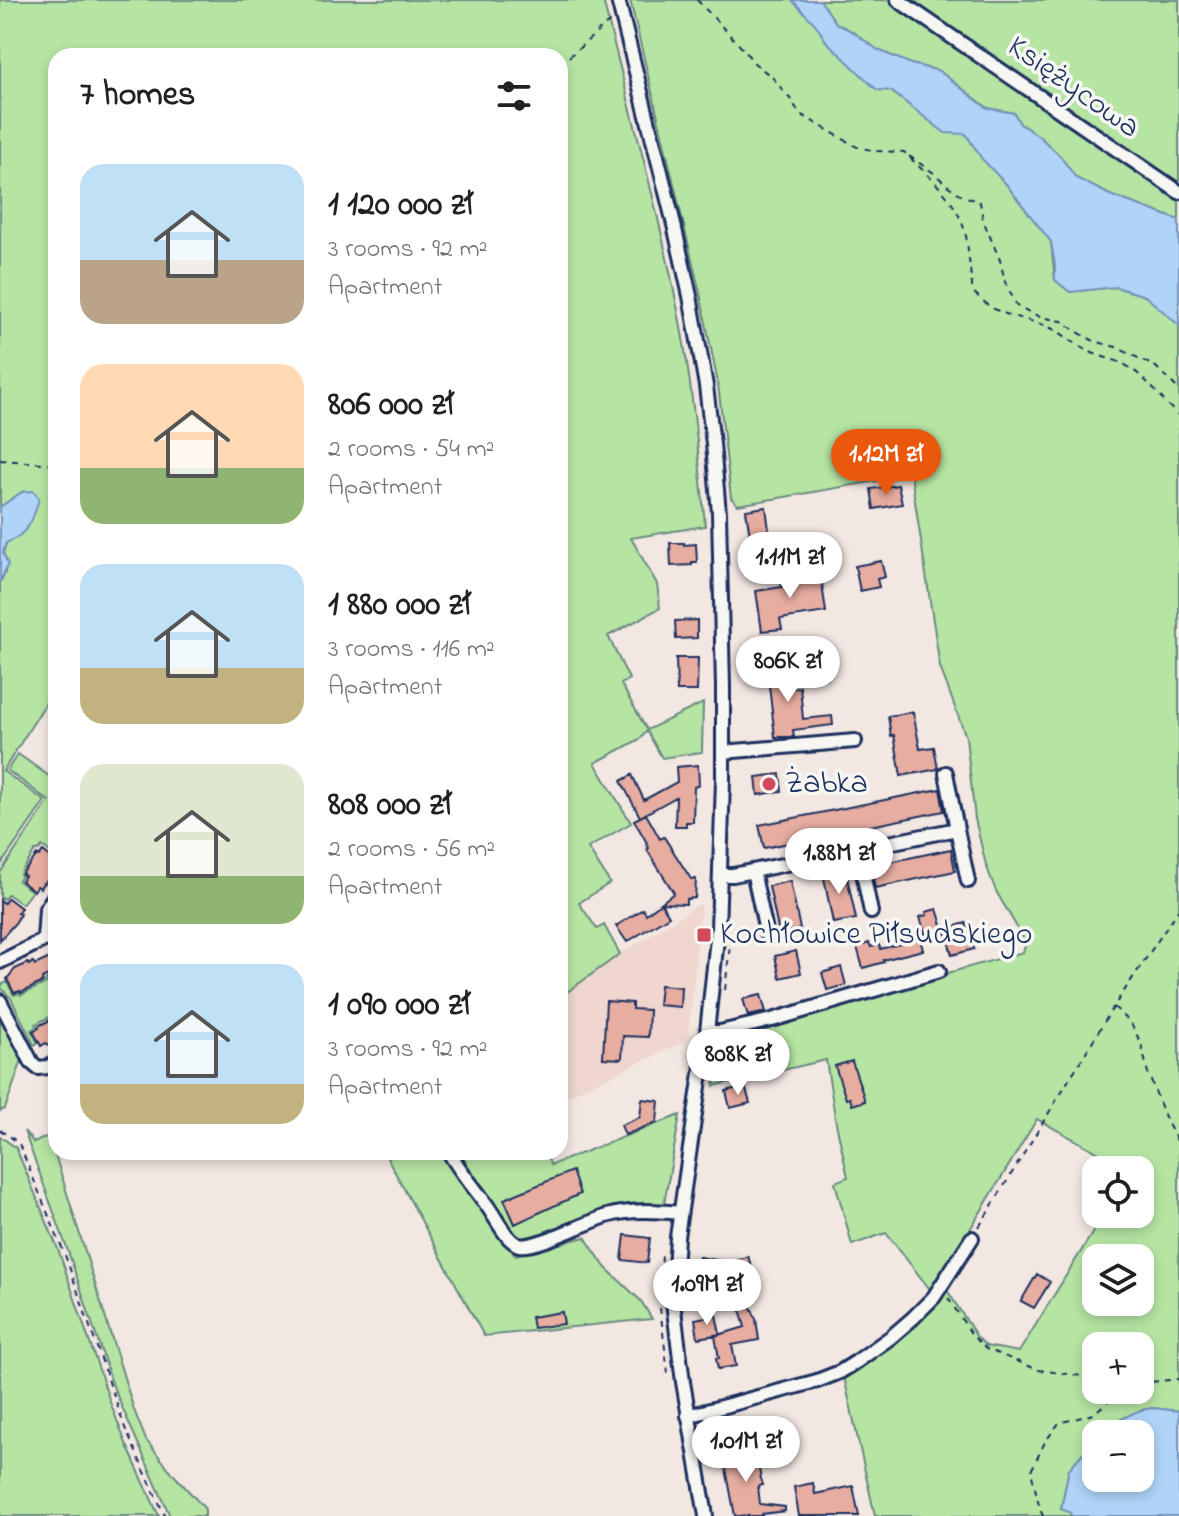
<!DOCTYPE html>
<meta charset="utf-8">
<style>
:root{--surface:#fff;--page:#f2f2f2;--text:#202124;--muted:#757577;--accent:#ea580c}
body{margin:0;font-family:"Indie Flower",sans-serif;background:var(--page);color:var(--text);height:100vh;display:flex;flex-direction:column;font-size:30px;white-space:nowrap}
*{box-sizing:border-box;margin:0}
p{font-size:26px;color:var(--muted)}
.icon{flex:none;width:44px;height:44px;fill:none;stroke:currentColor;stroke-width:2;stroke-linecap:round;stroke-linejoin:round}
.map{position:relative;flex:1;overflow:hidden}
.side{position:absolute;left:48px;top:48px;width:520px;height:1112px;display:flex;flex-direction:column;background:var(--surface);border-radius:24px;box-shadow:0 4px 12px #0003}
.side>*{flex:none}
.fabs{position:absolute;left:1082px;top:1156px;display:grid;gap:16px}
.fabs a{display:grid;place-items:center;width:72px;height:72px;border-radius:16px;background:var(--surface);box-shadow:0 4px 12px #0003;font-size:40px}
.price{position:absolute;translate:-50% -68px;padding:0 18px;border-radius:28px;background:#fff;color:#222;font-size:26px;line-height:52px;filter:drop-shadow(0 2px 4px #0008)}
.price::after{content:'';position:absolute;left:50%;top:48px;width:24px;height:18px;margin-left:-12px;background:inherit;clip-path:polygon(0 0,100% 0,50% 100%)}
.price.on{background:var(--accent);color:#fff}
ul{padding:0;list-style:none}
li{display:flex;align-items:center;gap:24px;height:200px;padding:0 32px}
li span{display:grid;place-items:center;flex:none;width:224px;height:160px;border-radius:24px;color:#555}
li>.icon{margin-inline-start:auto}
span .icon{width:96px;height:96px;fill:#fffc;stroke-width:1}
li b{font-size:34px}
h2{display:flex;justify-content:space-between;align-items:center;height:96px;padding:0 32px;font-size:34px}
.map>svg:first-child{display:block}
.built{fill:#efd6ce}
.green{fill:#b6e4a3;stroke:#688a80;stroke-width:2;fill-rule:evenodd}
.water{fill:#afd4f8;stroke:#7492ba;stroke-width:2}
.building{fill:#e7ada1;stroke:#1b2f5e;stroke-width:2}
.lines{fill:none;stroke-linecap:round;stroke-linejoin:round}
.minor-casing{stroke:#1b2f5e;stroke-width:18}
.path{stroke:#1b2f5e;stroke-width:2;stroke-dasharray:6 6;stroke-linecap:butt}
.minor{stroke:#f6f6f2;stroke-width:12}
.poi-dot{fill:#d1495b;stroke:#f6f6f2;stroke-width:3}
.labels{text-anchor:middle;dominant-baseline:central;stroke-width:7;stroke-linejoin:round;paint-order:stroke}
.street-label{font-size:32px;fill:#1b2f5e;stroke:#f6f6f2}
.poi-label{font-size:32px;fill:#1b2f5e;stroke:#f6f6f2;text-anchor:start}
</style>
<div class="map">
<svg width="1179" height="1516" viewBox="0 0 1179 1516">
<rect width="100%" height="100%" fill="#f3e7e2"/>
<filter id="ink" filterUnits="userSpaceOnUse"><feTurbulence type="fractalNoise" baseFrequency=".0125" numOctaves="2"/><feDisplacementMap in="SourceGraphic" scale="16" xChannelSelector="R" yChannelSelector="G"/><feConvolveMatrix kernelMatrix="1 2 1 2 8 2 1 2 1" color-interpolation-filters="sRGB"/></filter>
<g filter="url(#ink)">
<path class="built" d="M 698,905 L 701,905 L 688,1040 L 560,1099 L 560,997 L 619,955 Z"/>
<path class="green" d="M 0,0 L 603,0 C 631,114 664,228 684,344 C 694,404 700,465 705,526 L 631,538 L 657,584 L 660,608 L 608,636 L 629,679 L 621,684 L 647,730 L 703,703 L 702,752 L 662,758 L 647,731 L 640,739 L 595,763 L 631,823 L 588,848 L 610,883 L 579,903 L 597,929 L 604,925 L 620,954 L 560,997 L 560,56 L 56,56 L 56,687 L 3,771 L 45,801 L 0,866 L 0,582 L 5,573 L 3,553 L 22,492 L 0,507 Z
M 630,0 L 792,0 L 816,24 L 826,41 L 914,109 L 966,134 L 982,159 L 1006,184 L 1051,242 L 1055,280 L 1070,292 L 1116,287 L 1146,296 L 1179,325 L 1179,1411 L 1152,1408 L 1121,1419 L 1101,1434 L 1096,1434 L 1096,1438 L 1069,1469 L 1061,1508 L 1069,1512 L 1072,1516 L 875,1516 L 844,1377 L 851,1374 L 900,1336 L 945,1287 L 977,1337 L 986,1346 L 1019,1352 L 1104,1214 L 1140,1214 L 1140,1170 L 1130,1170 L 1037,1119 L 932,1292 L 886,1233 L 852,1245 L 835,1182 L 848,1177 L 836,1123 L 826,1060 L 714,1086 L 722,1036 L 1023,952 L 1026,943 L 996,891 L 986,865 L 975,819 L 966,737 L 940,667 L 911,475 L 738,505 L 731,498 L 718,384 L 700,293 ZM 1096,1258 L 1140,1258 L 1140,1302 L 1096,1302 ZM 1096,1346 L 1140,1346 L 1140,1390 L 1096,1390 Z
M 820,0 L 1179,0 L 1179,220 L 1110,195 L 1076,178 L 1060,156 L 1039,136 L 1020,124 L 1014,113 L 988,108 L 939,71 L 911,64 L 878,50 L 853,32 L 836,23 Z
M 18,754 L 56,781 L 56,831 L 54,835 L 56,837 L 56,856 L 42,846 L 38,851 L 35,851 L 20,874 L 22,876 L 18,881 L 32,891 L 22,904 L 8,894 L 4,899 L 2,897 L 0,900 L 0,873 L 49,801 L 7,770 Z
M 56,963 L 56,1014 L 35,1024 L 36,1027 L 31,1030 L 38,1043 L 34,1045 L 11,998 L 2,989 L 1,985 L 7,982 L 14,995 L 19,993 L 21,995 L 46,983 L 46,980 L 50,978 L 44,965 Z
M 0,1017 L 22,1060 L 5,1109 L 0,1111 Z
M 680,1115 L 664,1204 L 638,1203 L 622,1205 L 591,1216 L 557,1231 L 526,1240 L 511,1233 L 482,1191 L 460,1152 L 544,1152 L 551,1165 Z
M 24,1131 L 34,1143 L 56,1132 L 53,1148 L 134,1410 L 146,1440 L 174,1475 L 205,1509 L 205,1516 L 170,1516 L 114,1389 L 68,1251 Z
M 0,1136 L 16,1148 L 58,1249 L 110,1402 L 125,1441 L 159,1516 L 0,1516 Z
M 384,1152 L 443,1152 L 515,1255 L 585,1237 L 605,1267 L 641,1301 L 652,1319 L 484,1336 Z"/>
<path class="water" d="M 792,0 L 820,0 L 836,23 L 853,32 L 878,50 L 911,64 L 939,71 L 987,108 L 1014,113 L 1020,124 L 1039,136 L 1060,156 L 1076,178 L 1110,195 L 1179,220 L 1179,325 L 1145,296 L 1116,287 L 1070,292 L 1055,280 L 1055,265 L 1051,242 L 1006,184 L 982,159 L 966,134 L 945,133 L 891,91 L 877,90 L 826,41 L 816,25 Z
M 33,491 L 39,498 C 33,521 28,534 6,543 L 3,553 L 8,564 L 0,582 L 0,507 L 22,492 Z
M 1152,1408 L 1179,1411 L 1179,1516 L 1072,1516 L 1069,1512 L 1061,1509 L 1069,1469 L 1096,1438 L 1096,1478 L 1140,1478 L 1140,1434 L 1101,1434 C 1117,1422 1132,1410 1152,1408 Z"/>
<path class="building" d="M 898,485 L 902,504 L 874,509 L 871,489 Z
M 766,507 L 771,546 L 777,545 L 780,567 L 755,570 L 746,510 Z
M 670,543 L 684,543 L 684,545 L 696,544 L 697,562 L 692,562 L 692,565 L 671,566 Z
M 881,561 L 885,577 L 877,579 L 879,587 L 860,591 L 855,566 Z
M 806,573 L 807,579 L 821,577 L 826,612 L 780,619 L 782,629 L 762,631 L 756,591 L 782,587 L 780,576 Z
M 697,620 L 697,638 L 676,639 L 675,621 Z
M 826,653 L 828,678 L 814,681 L 812,654 Z
M 676,658 L 698,658 L 697,691 L 677,691 Z
M 783,658 L 787,689 L 800,687 L 803,719 L 832,716 L 833,725 L 793,730 L 794,737 L 775,737 L 766,660 Z
M 913,712 L 920,749 L 934,747 L 938,769 L 901,776 L 894,735 L 891,736 L 888,716 Z
M 698,765 L 699,785 L 694,787 L 693,822 L 686,822 L 686,826 L 675,826 L 676,797 L 640,817 L 621,781 L 632,775 L 644,800 L 677,782 L 676,767 Z
M 780,774 L 782,791 L 758,795 L 756,777 Z
M 940,789 L 944,811 L 764,848 L 759,825 Z
M 646,814 L 660,839 L 664,837 L 691,879 L 696,879 L 695,898 L 686,899 L 686,904 L 661,903 L 669,916 L 627,942 L 616,926 L 643,909 L 646,914 L 674,893 L 647,850 L 649,848 L 646,844 L 647,843 L 634,820 Z
M 951,849 L 955,871 L 875,888 L 871,866 Z
M 43,851 L 56,861 L 56,866 L 44,884 L 43,883 L 40,888 L 37,886 L 34,891 L 21,881 L 25,876 L 22,874 L 37,855 L 39,856 Z
M 845,868 L 856,919 L 833,923 L 823,873 Z
M 790,881 L 800,929 L 779,934 L 769,886 Z
M 8,898 L 21,908 L 17,913 L 20,914 L 16,922 L 0,940 L 0,900 L 4,903 Z
M 937,909 L 943,928 L 925,934 L 920,917 L 927,915 L 926,912 Z
M 966,923 L 974,949 L 952,955 L 945,929 Z
M 920,939 L 923,950 L 883,960 L 884,962 L 863,968 L 857,947 L 869,943 L 871,947 L 879,945 L 880,949 Z
M 796,951 L 801,973 L 780,978 L 775,956 Z
M 56,955 L 56,972 L 42,979 L 43,982 L 21,993 L 20,991 L 14,993 L 7,979 L 15,969 L 28,963 L 29,965 L 33,962 L 35,965 Z
M 841,967 L 846,985 L 827,990 L 822,973 Z
M 660,985 L 681,987 L 680,1007 L 658,1005 Z
M 761,995 L 766,1012 L 748,1016 L 743,999 Z
M 606,1001 L 632,1003 L 632,1009 L 649,1010 L 648,1037 L 623,1036 L 622,1059 L 603,1058 Z
M 56,1017 L 56,1041 L 48,1045 L 46,1043 L 41,1046 L 33,1031 L 39,1028 L 38,1026 Z
M 852,1061 L 865,1101 L 852,1105 L 850,1098 L 846,1099 L 835,1066 Z
M 745,1086 L 750,1103 L 730,1108 L 726,1091 Z
M 642,1099 L 659,1101 L 657,1122 L 625,1135 L 621,1125 L 640,1117 Z
M 572,1171 L 580,1194 L 515,1224 L 504,1199 Z
M 625,1235 L 650,1238 L 647,1263 L 622,1260 Z
M 748,1256 L 754,1276 L 725,1286 L 694,1279 L 699,1257 L 723,1261 L 723,1265 Z
M 1037,1274 L 1050,1282 L 1034,1308 L 1021,1301 Z
M 750,1305 L 756,1319 L 759,1340 L 732,1345 L 736,1366 L 718,1369 L 716,1358 L 719,1358 L 715,1336 L 745,1327 L 740,1309 Z
M 562,1312 L 564,1324 L 533,1328 L 531,1317 Z
M 716,1315 L 720,1334 L 698,1338 L 695,1319 Z
M 755,1447 L 762,1485 L 758,1486 L 760,1504 L 785,1507 L 785,1511 L 762,1514 L 762,1516 L 735,1516 L 723,1453 Z
M 813,1483 L 815,1494 L 853,1486 L 859,1516 L 799,1516 L 794,1487 Z"/>
<g class="lines">
<g class="minor-casing">
<path id="minor" d="M 618,0 L 672,216 L 690,296 L 706,386 L 713,444 L 719,513 L 723,687 L 723,781 L 718,929 L 707,1032 L 677,1237 L 673,1302 L 683,1382 L 706,1516
M 898,0 L 1179,192
M 723,752 L 855,741
M 957,829 L 968,881
M 858,849 L 871,912
M 753,871 L 767,936
M 721,875 L 733,875 L 957,829 L 946,773
M 0,962 L 44,940 L 46,909 L 56,894
M 0,1001 L 32,1063 L 38,1068 L 48,1067 L 56,1062
M 707,1032 L 720,1032 L 772,1020 L 939,971
M 449,1152 C 460,1172 475,1188 488,1207 C 495,1217 501,1229 509,1238 C 512,1241 515,1244 519,1245 C 535,1249 587,1222 607,1216 C 630,1209 656,1211 680,1213
M 688,1416 L 817,1381 L 840,1372 L 856,1362 L 891,1337 L 913,1318 L 934,1297 L 972,1238"/>
</g>
<path class="path" d="M 697,0 L 745,51 L 753,62 L 772,77 L 791,100 L 800,114 L 857,147 L 876,151 L 904,152 C 929,177 958,199 966,236 C 969,254 970,273 973,292 C 979,297 986,304 992,308 C 1013,319 1037,320 1057,331 C 1070,339 1081,349 1095,354 C 1107,359 1119,360 1130,368 C 1149,380 1162,401 1179,416
M 560,65 L 610,21
M 909,156 L 934,173 L 947,185 L 961,195 L 980,202 L 983,220 L 1000,260 L 1005,282 L 1017,306 L 1040,317 L 1062,321 L 1076,331 L 1094,341 L 1116,347 L 1156,367 L 1179,390
M 0,460 L 56,464
M 725,990 L 730,945
M 1114,1007 L 1130,1022 L 1141,1043 L 1148,1073 L 1167,1122 L 1179,1145
M 0,1130 L 12,1138 L 19,1144 L 65,1255 L 125,1428 L 165,1516
M 979,1227 L 1114,1006 L 1179,909
M 659,1298 L 662,1256
M 948,1298 L 972,1335 L 986,1349 L 1039,1370 L 1096,1378
M 660,1308 L 668,1373
M 1140,1383 L 1179,1379
M 1043,1516 L 1040,1509 L 1031,1471 L 1045,1442 L 1059,1423 L 1093,1414 L 1122,1390"/>
<use href="#minor" class="minor"/>
</g>
</g>
<g class="poi-dot">
<circle cx="769" cy="784" r="8"/>
<rect x="696" y="927" width="16" height="16" rx="4"/>
</g>
<g class="labels">
<g class="street-label">
<text transform="translate(1073 88) rotate(35)">Księżycowa</text>
</g>
<g class="poi-label">
<text x="785" y="784">Żabka</text>
<text x="720" y="935">Kochłowice Piłsudskiego</text>
</g>
</g>
</svg>
<div class="fabs">
<a><svg class="icon" aria-label="locate" viewBox="0 0 24 24"><circle cx="12" cy="12" r="6"/><path d="M12 2v4M12 18v4M2 12h4M18 12h4"/></svg></a>
<a><svg class="icon" aria-label="layers" viewBox="0 0 24 24"><path d="M12 4l9 5-9 5-9-5zM3 14l9 5 9-5"/></svg></a>
<a>+</a>
<a>−</a>
</div>
<b class="price on" style="left:886px;top:497px">1.12M zł</b>
<b class="price" style="left:790px;top:600px">1.11M zł</b>
<b class="price" style="left:788px;top:704px">806K zł</b>
<b class="price" style="left:839px;top:896px">1.88M zł</b>
<b class="price" style="left:738px;top:1097px">808K zł</b>
<b class="price" style="left:707px;top:1327px">1.09M zł</b>
<b class="price" style="left:746px;top:1484px">1.01M zł</b>
<section class="side">
<h2>7 homes<svg class="icon" aria-label="filters" viewBox="0 0 24 24"><path d="M4 7h16M4 17h16"/><circle cx="9" cy="7" r="2"/><circle cx="15" cy="17" r="2"/></svg></h2>
<ul>
<li><span style="background:linear-gradient(#bfe0f5 60%,#b9a48a 0)"><svg class="icon" aria-label="home" viewBox="0 0 24 24"><path d="M3 11l9-7 9 7M6 9v11h12V9"/></svg></span><div><b>1 120 000 zł</b><p>3 rooms · 92 m²</p><p>Apartment</p></div></li>
<li><span style="background:linear-gradient(#ffd9b3 65%,#8fb573 0)"><svg class="icon" aria-label="home" viewBox="0 0 24 24"><path d="M3 11l9-7 9 7M6 9v11h12V9"/></svg></span><div><b>806 000 zł</b><p>2 rooms · 54 m²</p><p>Apartment</p></div></li>
<li><span style="background:linear-gradient(#bfe0f5 65%,#c2b280 0)"><svg class="icon" aria-label="home" viewBox="0 0 24 24"><path d="M3 11l9-7 9 7M6 9v11h12V9"/></svg></span><div><b>1 880 000 zł</b><p>3 rooms · 116 m²</p><p>Apartment</p></div></li>
<li><span style="background:linear-gradient(#dfe7d0 70%,#8fb573 0)"><svg class="icon" aria-label="home" viewBox="0 0 24 24"><path d="M3 11l9-7 9 7M6 9v11h12V9"/></svg></span><div><b>808 000 zł</b><p>2 rooms · 56 m²</p><p>Apartment</p></div></li>
<li><span style="background:linear-gradient(#bfe0f5 75%,#c2b280 0)"><svg class="icon" aria-label="home" viewBox="0 0 24 24"><path d="M3 11l9-7 9 7M6 9v11h12V9"/></svg></span><div><b>1 090 000 zł</b><p>3 rooms · 92 m²</p><p>Apartment</p></div></li>
</ul>
</section>
</div>
